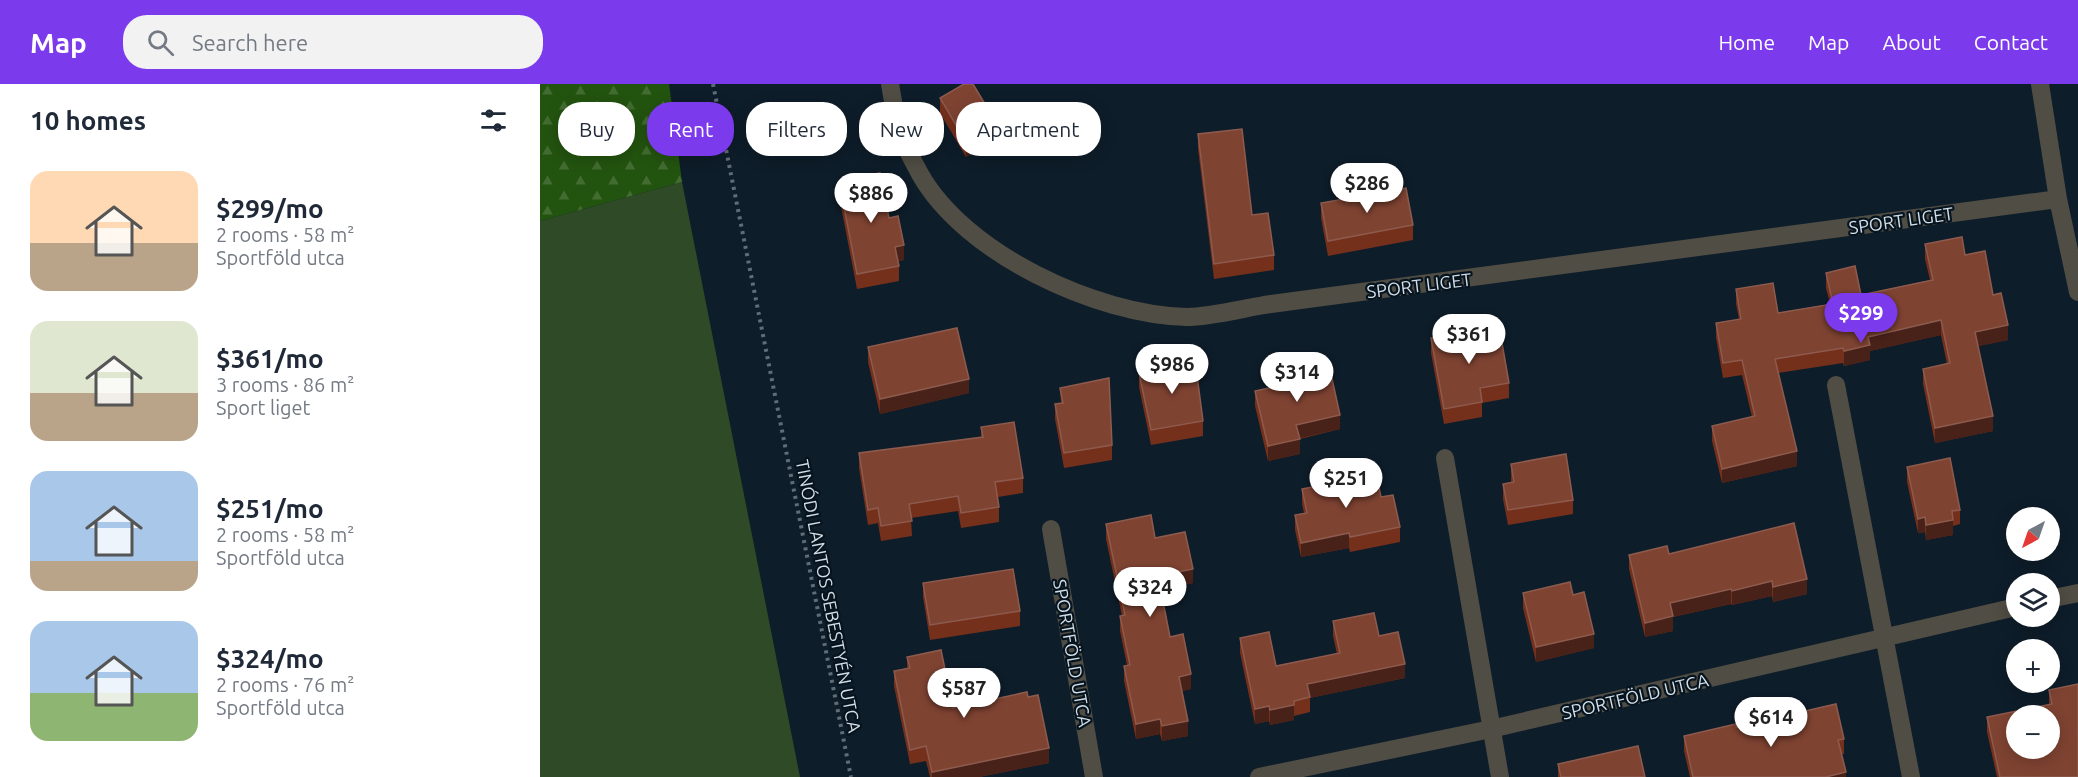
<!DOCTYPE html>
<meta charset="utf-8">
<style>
:root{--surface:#fff;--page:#f2f2f3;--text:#1f2937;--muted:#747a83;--accent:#7c3aed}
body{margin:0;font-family:Ubuntu,sans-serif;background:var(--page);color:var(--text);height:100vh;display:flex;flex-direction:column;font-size:22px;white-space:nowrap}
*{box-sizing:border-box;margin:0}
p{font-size:20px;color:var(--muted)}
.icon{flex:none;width:33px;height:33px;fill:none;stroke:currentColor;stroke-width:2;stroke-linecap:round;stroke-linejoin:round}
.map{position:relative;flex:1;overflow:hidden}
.drawer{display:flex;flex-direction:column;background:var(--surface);width:540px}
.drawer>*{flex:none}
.banner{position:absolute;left:18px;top:18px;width:570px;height:54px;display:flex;gap:12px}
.needle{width:39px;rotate:220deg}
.fabs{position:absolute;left:1466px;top:423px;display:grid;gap:12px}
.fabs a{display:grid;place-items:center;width:54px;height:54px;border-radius:50%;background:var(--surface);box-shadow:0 3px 15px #0003;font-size:30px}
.price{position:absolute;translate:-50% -51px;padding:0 14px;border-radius:21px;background:#fff;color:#222;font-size:20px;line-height:39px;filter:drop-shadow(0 2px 3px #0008)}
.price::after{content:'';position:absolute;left:50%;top:36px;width:18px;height:14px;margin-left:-9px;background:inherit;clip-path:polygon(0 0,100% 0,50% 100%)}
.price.selected{background:var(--accent);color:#fff}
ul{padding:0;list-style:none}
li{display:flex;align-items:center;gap:18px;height:150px;padding:0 30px}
li span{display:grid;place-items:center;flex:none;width:168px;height:120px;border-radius:18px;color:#555}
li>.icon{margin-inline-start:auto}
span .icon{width:72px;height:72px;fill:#fffc;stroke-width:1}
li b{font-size:26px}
h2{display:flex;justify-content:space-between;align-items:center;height:72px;padding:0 30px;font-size:26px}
.tag{padding:0 21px;border-radius:24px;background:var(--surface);box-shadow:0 3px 15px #0003;font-size:21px;line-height:54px}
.tag.selected{background:var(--accent);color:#fff}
header{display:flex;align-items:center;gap:36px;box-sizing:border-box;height:84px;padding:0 30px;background:var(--accent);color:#fff}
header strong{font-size:28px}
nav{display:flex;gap:33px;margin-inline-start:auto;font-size:21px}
.search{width:420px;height:54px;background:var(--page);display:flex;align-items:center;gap:15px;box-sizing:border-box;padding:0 21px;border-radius:24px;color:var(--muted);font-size:22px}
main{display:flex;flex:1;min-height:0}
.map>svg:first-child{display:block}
.grass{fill:#2e4a26}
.forest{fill:url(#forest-firs)}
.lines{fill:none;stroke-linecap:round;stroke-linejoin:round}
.path{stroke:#606d78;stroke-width:4;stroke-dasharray:3 4.5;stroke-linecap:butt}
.street{stroke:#504d44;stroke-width:18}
.wall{fill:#75301c}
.shaded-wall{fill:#482119}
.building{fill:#7f4332;stroke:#8d5b4e;stroke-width:1.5;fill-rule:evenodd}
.labels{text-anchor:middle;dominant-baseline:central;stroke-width:4.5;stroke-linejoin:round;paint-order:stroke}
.street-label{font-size:18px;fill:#d4dee6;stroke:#061420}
</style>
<header>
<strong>Map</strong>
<div class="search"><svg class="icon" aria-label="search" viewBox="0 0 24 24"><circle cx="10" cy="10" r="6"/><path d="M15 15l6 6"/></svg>Search here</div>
<nav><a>Home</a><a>Map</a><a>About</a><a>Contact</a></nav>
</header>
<main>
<section class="drawer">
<h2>10 homes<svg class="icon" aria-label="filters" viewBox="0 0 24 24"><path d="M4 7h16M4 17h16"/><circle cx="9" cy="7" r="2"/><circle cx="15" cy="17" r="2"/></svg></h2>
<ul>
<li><span style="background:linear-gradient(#ffd9b3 60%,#b9a48a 0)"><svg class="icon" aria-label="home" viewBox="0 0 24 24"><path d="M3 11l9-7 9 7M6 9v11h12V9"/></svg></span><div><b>$299/mo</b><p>2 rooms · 58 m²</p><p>Sportföld utca</p></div></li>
<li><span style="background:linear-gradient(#dfe7d0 60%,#b9a48a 0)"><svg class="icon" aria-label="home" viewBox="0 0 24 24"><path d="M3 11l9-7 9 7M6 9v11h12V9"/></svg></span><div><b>$361/mo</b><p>3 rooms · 86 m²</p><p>Sport liget</p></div></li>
<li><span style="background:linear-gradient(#a9c7e8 75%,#b9a48a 0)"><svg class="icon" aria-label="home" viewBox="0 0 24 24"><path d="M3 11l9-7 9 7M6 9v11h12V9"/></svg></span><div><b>$251/mo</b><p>2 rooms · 58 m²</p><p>Sportföld utca</p></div></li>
<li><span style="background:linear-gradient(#a9c7e8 60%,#8fb573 0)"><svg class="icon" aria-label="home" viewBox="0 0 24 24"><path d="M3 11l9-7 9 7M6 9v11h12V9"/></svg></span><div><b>$324/mo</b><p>2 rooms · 76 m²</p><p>Sportföld utca</p></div></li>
</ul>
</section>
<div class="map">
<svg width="1538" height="693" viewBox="0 0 1538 693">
<defs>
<pattern id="forest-firs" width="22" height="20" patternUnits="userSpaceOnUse" patternTransform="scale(1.5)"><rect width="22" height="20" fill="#23540f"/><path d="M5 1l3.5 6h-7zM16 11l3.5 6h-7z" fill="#426c32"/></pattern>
</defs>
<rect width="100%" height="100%" fill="#0e1d2a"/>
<path class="grass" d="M 142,98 L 260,693 L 0,693 L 0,137 Z"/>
<path class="forest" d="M 0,0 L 129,0 L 142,98 L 0,137 Z"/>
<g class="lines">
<path class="path" d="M 173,0 L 311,693"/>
<path class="street" d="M 350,0 C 353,16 355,34 360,49 C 365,63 373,77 380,90 C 425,170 557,231 647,233 C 669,233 701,225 724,221 L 1518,115
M 1500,0 L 1518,115 L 1538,208
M 1296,301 L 1371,693
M 905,374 L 960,693
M 511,445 L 554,693
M 1509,515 L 1538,509
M 719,693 L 951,645 L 1476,523"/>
</g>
<path class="wall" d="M 400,14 L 457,55 L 426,73 L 400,29 Z
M 658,50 L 712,131 L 734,171 L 734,186 L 674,195 L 658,65 Z
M 299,97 L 349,134 L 364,176 L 358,177 L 359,182 L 359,197 L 317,205 L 299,112 Z
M 781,119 L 873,141 L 873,156 L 788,172 L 781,134 Z
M 1385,160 L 1425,171 L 1453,211 L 1468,256 L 1438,262 L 1453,347 L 1395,359 L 1383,300 L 1383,285 L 1407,280 L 1401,251 L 1330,267 L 1330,276 L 1304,282 L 1303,279 L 1238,289 L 1257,382 L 1182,399 L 1172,357 L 1172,342 L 1212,333 L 1202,291 L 1183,294 L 1176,254 L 1176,239 L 1199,235 L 1196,220 L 1196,205 L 1238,229 L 1290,220 L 1286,204 L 1286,189 L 1321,211 L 1390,196 L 1385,175 Z
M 891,254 L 969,299 L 969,314 L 942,319 L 942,333 L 904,340 L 891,269 Z
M 328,263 L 429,309 L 340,330 L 328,278 Z
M 599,289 L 663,337 L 663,352 L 611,361 L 599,303 Z
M 737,293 L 800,345 L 760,355 L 760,370 L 728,377 L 715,322 L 715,307 L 737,303 Z
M 520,304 L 572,361 L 572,376 L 524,384 L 515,335 L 515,320 L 521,320 Z
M 441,343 L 483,394 L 483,409 L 458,413 L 459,423 L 459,438 L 421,444 L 418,427 L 371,434 L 372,452 L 341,457 L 338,439 L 328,441 L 319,384 L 319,369 L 441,353 Z
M 971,380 L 1033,416 L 1033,430 L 968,441 L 963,415 L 963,400 L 971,398 Z
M 1367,383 L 1420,426 L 1420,440 L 1413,442 L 1413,451 L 1386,456 L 1385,448 L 1378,449 L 1367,398 Z
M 800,390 L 827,391 L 860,443 L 860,458 L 810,468 L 809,464 L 761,473 L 755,446 L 755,431 L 764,429 L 762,420 L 762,405 L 800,397 Z
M 1254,439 L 1267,510 L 1233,518 L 1232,512 L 1192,521 L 1191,520 L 1133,533 L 1133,547 L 1105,553 L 1089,485 L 1089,471 L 1129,470 Z
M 566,440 L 615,454 L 653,499 L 621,506 L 630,553 L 651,605 L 642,607 L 648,652 L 622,657 L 620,650 L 596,655 L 584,597 L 584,582 L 587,581 L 580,547 L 580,532 L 582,532 L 566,455 Z
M 383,499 L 480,527 L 480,542 L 390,556 L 383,513 Z
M 983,509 L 1033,511 L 1054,564 L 996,578 L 983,524 Z
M 793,537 L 839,552 L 865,594 L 770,614 L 770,628 L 754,632 L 754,636 L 730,641 L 729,637 L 715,640 L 700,569 L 700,554 L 736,582 L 797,570 L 793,552 Z
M 367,573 L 413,624 L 509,679 L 439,693 L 390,693 L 386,677 L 370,680 L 354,602 L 354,587 L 367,584 Z
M 1509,606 L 1538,693 L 1457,693 L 1447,648 L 1447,633 L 1509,621 Z
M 1196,643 L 1304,655 L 1304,670 L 1302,670 L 1306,693 L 1150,693 L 1144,667 L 1144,652 Z
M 1018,680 L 1105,693 L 1018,693 Z"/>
<path class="shaded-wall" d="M 457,40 L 457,55 L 426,73 L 426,58 Z
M 364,161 L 364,176 L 355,178 L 355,163 Z
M 1401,236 L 1401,251 L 1330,267 L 1330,276 L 1304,282 L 1304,267 L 1328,253 Z
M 1468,241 L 1468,256 L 1435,263 L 1435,248 Z
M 429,295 L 429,309 L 340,330 L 340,315 Z
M 800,331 L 800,345 L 756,355 L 756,341 Z
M 1453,332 L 1453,347 L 1395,359 L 1395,344 Z
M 760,355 L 760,370 L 728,377 L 728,362 Z
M 1257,367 L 1257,382 L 1182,399 L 1182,385 Z
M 1385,433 L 1385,448 L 1378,449 L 1378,435 Z
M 1413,436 L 1413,451 L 1386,456 L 1386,441 Z
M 809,449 L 809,464 L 761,473 L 761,459 Z
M 653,485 L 653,499 L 618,507 L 618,492 Z
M 1267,495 L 1267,510 L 1233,518 L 1233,503 Z
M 1232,497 L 1232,512 L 1192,521 L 1192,507 Z
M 1191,505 L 1191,520 L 1133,533 L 1133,547 L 1105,553 L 1105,539 L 1130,519 Z
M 1054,550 L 1054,564 L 996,578 L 996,563 Z
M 865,580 L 865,594 L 770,614 L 767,600 Z
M 651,590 L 651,605 L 639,608 L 639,593 Z
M 754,621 L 754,636 L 730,641 L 730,626 Z
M 729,622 L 729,637 L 715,640 L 715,625 Z
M 620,635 L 620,650 L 596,655 L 596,640 Z
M 648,637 L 648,652 L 622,657 L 622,642 Z
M 509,664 L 509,679 L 439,693 L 392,693 L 392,688 Z
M 1306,688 L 1306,693 L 1286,693 Z"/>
<path class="building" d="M 424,0 L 433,0 L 457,40 L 426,58 L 400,14 Z
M 702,45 L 712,131 L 728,129 L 734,171 L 674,180 L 658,50 Z
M 340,89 L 349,134 L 358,132 L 364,161 L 355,163 L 359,182 L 317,190 L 299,97 Z
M 866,104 L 873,141 L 788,157 L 781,119 Z
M 1422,153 L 1425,171 L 1445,167 L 1453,211 L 1461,209 L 1468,241 L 1435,248 L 1453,332 L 1395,344 L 1383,285 L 1410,279 L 1401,236 L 1328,253 L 1330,261 L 1304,267 L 1303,264 L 1235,275 L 1257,367 L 1182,385 L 1172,342 L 1215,332 L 1202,276 L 1183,279 L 1176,239 L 1201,235 L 1196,205 L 1233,199 L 1238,229 L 1293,220 L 1286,189 L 1315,182 L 1321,211 L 1393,196 L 1385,160 Z
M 959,242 L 969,299 L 940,304 L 942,318 L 904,325 L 891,254 Z
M 417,244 L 429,295 L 340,315 L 328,263 Z
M 655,276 L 663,337 L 611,346 L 599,289 L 602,288 L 601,285 Z
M 789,281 L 800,331 L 756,341 L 760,355 L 728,362 L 715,307 L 738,302 L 737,293 Z
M 569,294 L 572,361 L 524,369 L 515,320 L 523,319 L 520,304 Z
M 474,338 L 483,394 L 455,398 L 459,423 L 421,429 L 418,412 L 369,420 L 372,437 L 341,442 L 338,424 L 328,426 L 319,369 L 443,353 L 441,343 Z
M 1026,370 L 1033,416 L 968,426 L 963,400 L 974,398 L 971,380 Z
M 1410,374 L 1420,426 L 1412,427 L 1413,436 L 1386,441 L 1385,433 L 1378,435 L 1367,383 Z
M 825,385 L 827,391 L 836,389 L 841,413 L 853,411 L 860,443 L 810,453 L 809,449 L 761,459 L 755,431 L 767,429 L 762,405 L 801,397 L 800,390 Z
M 611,431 L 615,454 L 645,448 L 653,485 L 618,492 L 630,553 L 643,550 L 651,590 L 639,593 L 648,637 L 622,642 L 620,635 L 596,640 L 584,582 L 590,581 L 580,532 L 585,531 L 566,440 Z
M 1254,439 L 1267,495 L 1233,503 L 1232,497 L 1192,507 L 1191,505 L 1130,519 L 1133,532 L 1105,539 L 1089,471 L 1127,462 L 1129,470 Z
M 473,485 L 480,527 L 390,541 L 383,499 Z
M 1030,498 L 1033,511 L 1044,508 L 1054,550 L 996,563 L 983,509 Z
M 834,529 L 839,552 L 858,548 L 865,580 L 767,600 L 770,613 L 754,617 L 754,621 L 730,626 L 729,622 L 715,625 L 700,554 L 729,548 L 736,582 L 800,569 L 793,537 Z
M 401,566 L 413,624 L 487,608 L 488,613 L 498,611 L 509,664 L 392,688 L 386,662 L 370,666 L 354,587 L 370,584 L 367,573 Z
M 1538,600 L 1538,693 L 1460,693 L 1447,633 L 1512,620 L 1509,606 ZM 1476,632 L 1509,632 L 1509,664 L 1476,664 Z
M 1296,620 L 1304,655 L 1298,656 L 1306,688 L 1286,693 L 1153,693 L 1144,652 L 1196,640 L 1196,643 Z
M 1098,662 L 1105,693 L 1021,693 L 1018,680 Z"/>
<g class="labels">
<g class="street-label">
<text transform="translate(1361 136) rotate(-8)">SPORT LIGET</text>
<text transform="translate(879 201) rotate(-7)">SPORT LIGET</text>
<text transform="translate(289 512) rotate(79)">TINÓDI LANTOS SEBESTYÉN UTCA</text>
<text transform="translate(533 569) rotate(80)">SPORTFÖLD UTCA</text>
<text transform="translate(1095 612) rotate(-13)">SPORTFÖLD UTCA</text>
</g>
</g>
</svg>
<div class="fabs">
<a><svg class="needle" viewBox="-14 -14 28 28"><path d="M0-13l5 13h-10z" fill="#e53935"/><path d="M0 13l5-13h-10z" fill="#747a83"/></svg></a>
<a><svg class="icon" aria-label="layers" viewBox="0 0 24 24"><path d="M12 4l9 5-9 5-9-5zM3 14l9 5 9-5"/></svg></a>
<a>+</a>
<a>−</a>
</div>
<b class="price" style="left:827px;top:130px">$286</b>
<b class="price" style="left:331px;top:140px">$886</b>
<b class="price selected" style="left:1321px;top:260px">$299</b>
<b class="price" style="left:929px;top:281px">$361</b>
<b class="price" style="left:632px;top:311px">$986</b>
<b class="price" style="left:757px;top:319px">$314</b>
<b class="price" style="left:806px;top:425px">$251</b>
<b class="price" style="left:610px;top:534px">$324</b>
<b class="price" style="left:424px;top:635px">$587</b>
<b class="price" style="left:1231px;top:664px">$614</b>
<div class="banner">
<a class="tag">Buy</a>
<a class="tag selected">Rent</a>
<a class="tag">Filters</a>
<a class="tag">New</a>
<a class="tag">Apartment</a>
</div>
</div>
</main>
